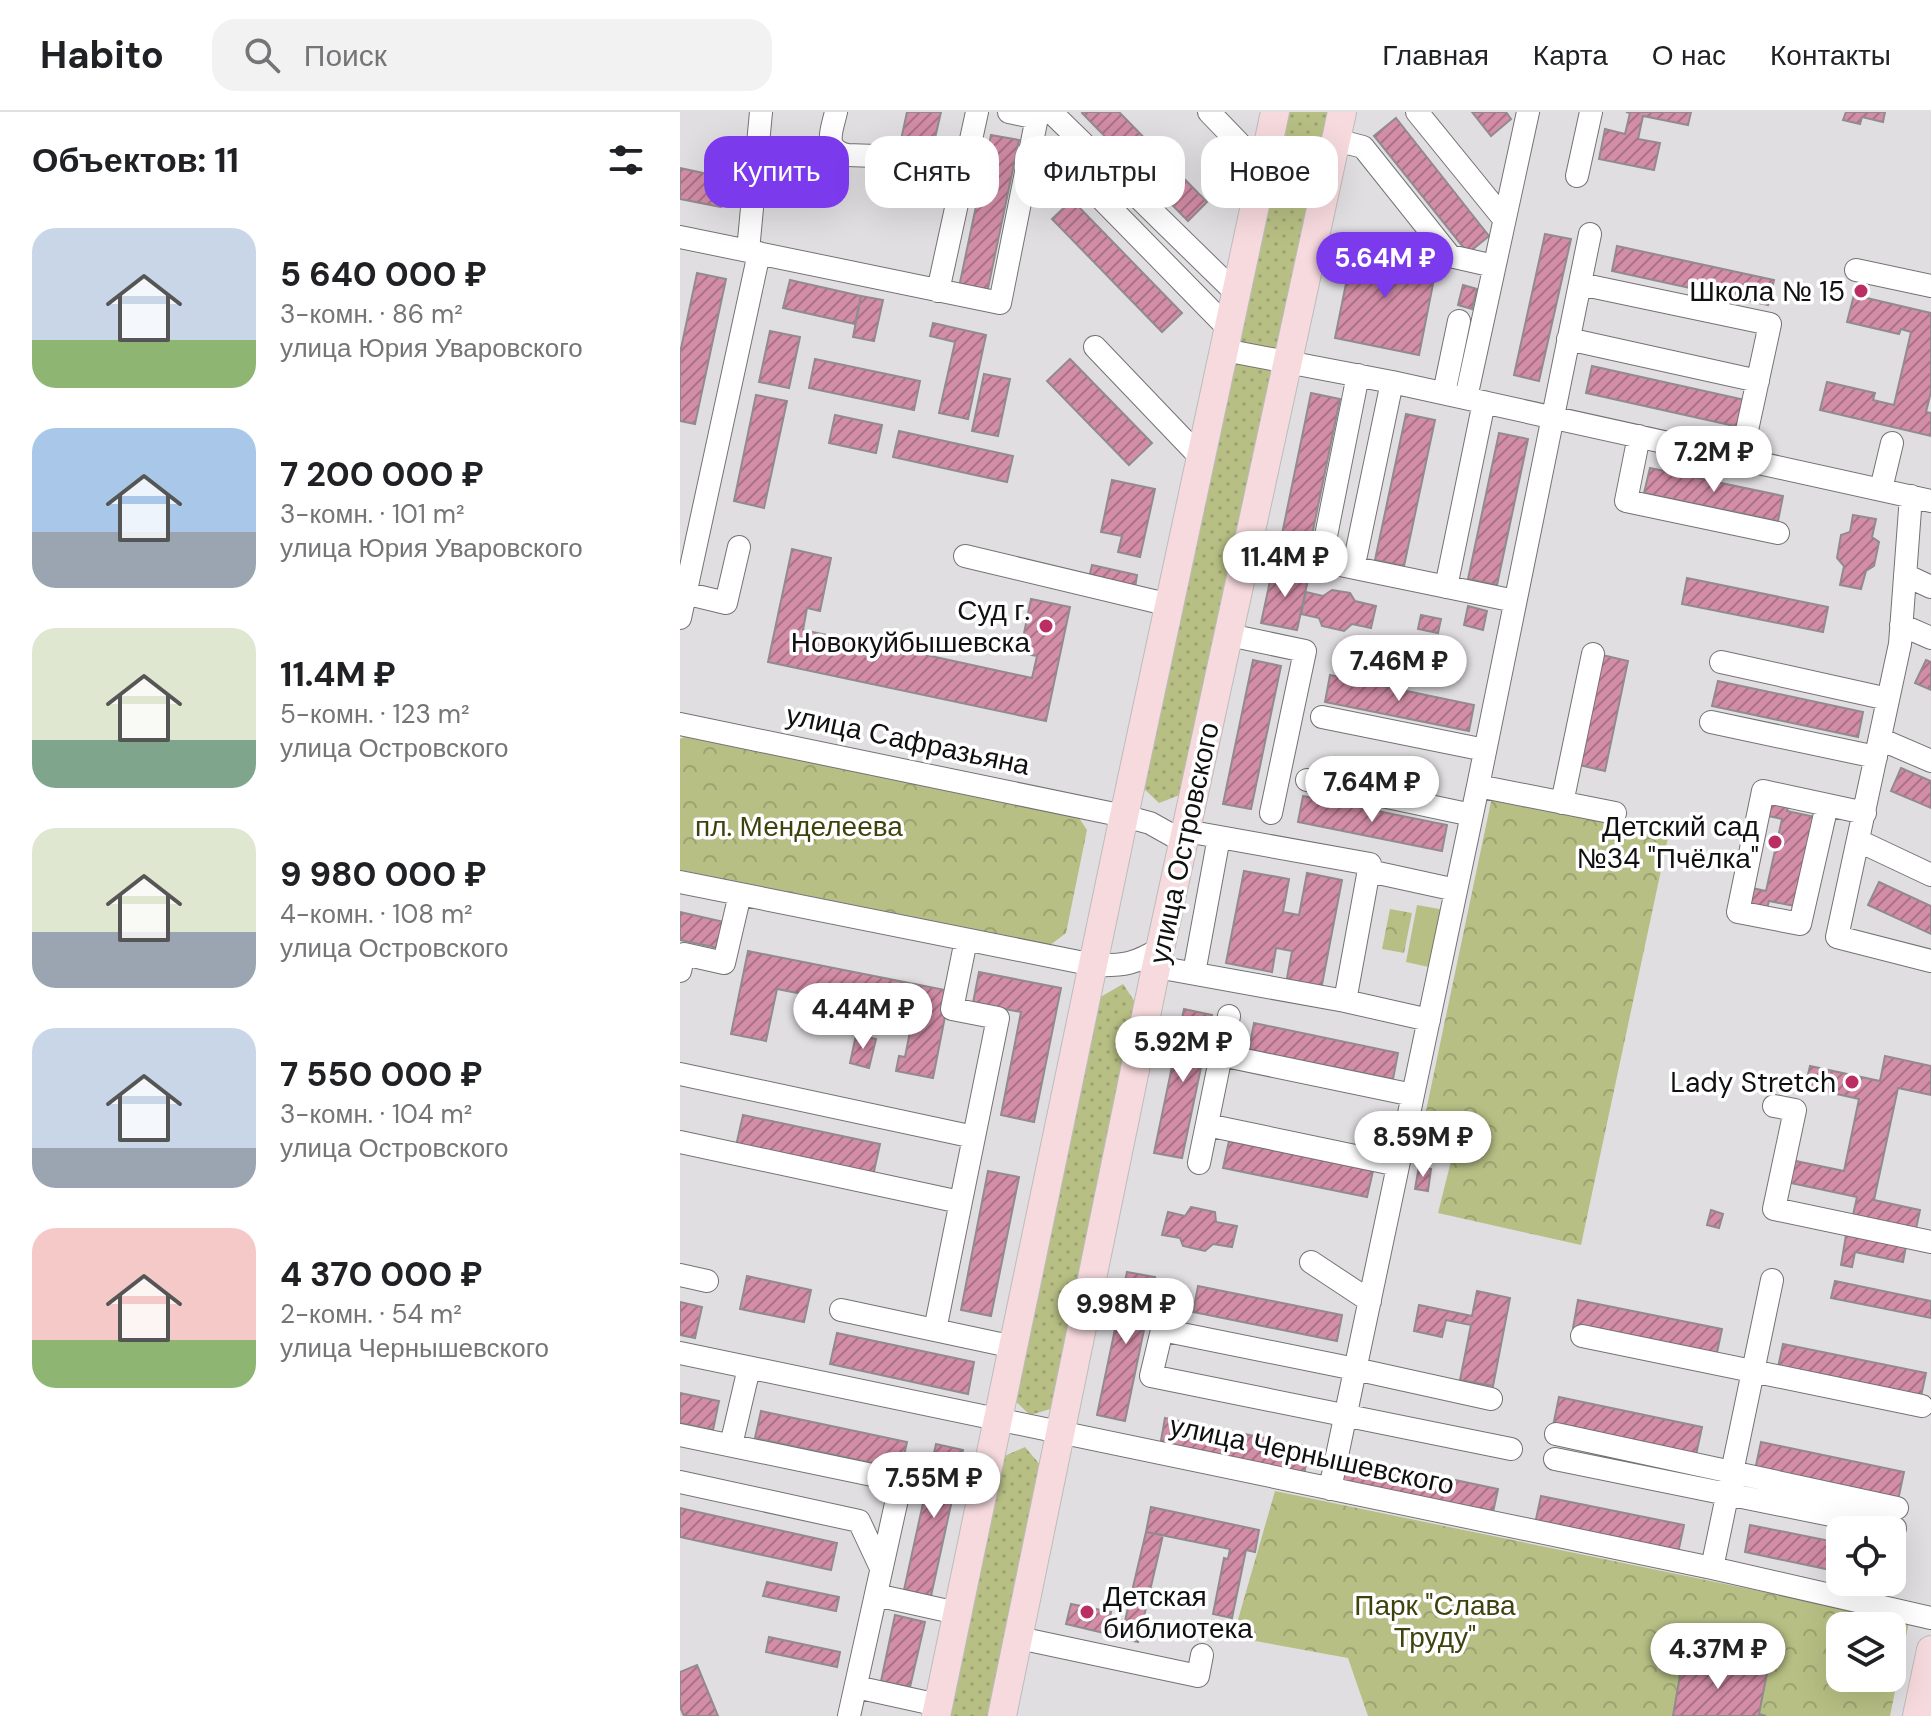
<!DOCTYPE html>
<html lang="ru">
<meta charset="utf-8">
<style>
:root{--surface:#fff;--page:#f2f2f2;--text:#202124;--muted:#757577;--line:#e0e0e0;--accent:#7c3aed}
body{margin:0;font-family:"DM Sans",sans-serif;background:var(--page);color:var(--text);height:100vh;display:flex;flex-direction:column;font-size:30px;white-space:nowrap}
*{box-sizing:border-box;margin:0}
p{font-size:26px;color:var(--muted)}
.icon{flex:none;width:44px;height:44px;fill:none;stroke:currentColor;stroke-width:2;stroke-linecap:round;stroke-linejoin:round}
.map{position:relative;flex:1;overflow:hidden}
.panel{display:flex;flex-direction:column;background:var(--surface);width:680px}
.panel>*{flex:none}
.top-card{position:absolute;left:24px;top:24px;width:760px;height:72px;display:flex;gap:16px}
.fabs{position:absolute;left:1146px;top:1404px;display:grid;gap:16px}
.fabs a{display:grid;place-items:center;width:80px;height:80px;border-radius:16px;background:var(--surface);box-shadow:0 8px 32px #0002;font-size:40px}
.price{position:absolute;translate:-50% -68px;padding:0 18px;border-radius:28px;background:#fff;color:#222;font-size:26px;line-height:52px;filter:drop-shadow(0 2px 4px #0008)}
.price::after{content:'';position:absolute;left:50%;top:48px;width:24px;height:18px;margin-left:-12px;background:inherit;clip-path:polygon(0 0,100% 0,50% 100%)}
.price.on{background:var(--accent);color:#fff}
ul{padding:0;list-style:none}
li{display:flex;align-items:center;gap:24px;height:200px;padding:0 32px}
li span{display:grid;place-items:center;flex:none;width:224px;height:160px;border-radius:24px;color:#555}
li>.icon{margin-inline-start:auto}
span .icon{width:96px;height:96px;fill:#fffc;stroke-width:1}
li b{font-size:34px}
h2{display:flex;justify-content:space-between;align-items:center;height:96px;padding:0 32px;font-size:34px}
.chip{padding:0 28px;border-radius:24px;background:var(--surface);box-shadow:0 8px 32px #0002;font-size:28px;line-height:72px}
.chip.on{background:var(--accent);color:#fff}
header{display:flex;align-items:center;gap:48px;box-sizing:border-box;height:112px;padding:0 40px;background:var(--surface);border-bottom:2px solid var(--line)}
header strong{font-size:38px}
nav{display:flex;gap:44px;margin-inline-start:auto;font-size:28px}
.search{width:560px;height:72px;background:var(--page);display:flex;align-items:center;gap:20px;box-sizing:border-box;padding:0 28px;border-radius:24px;color:var(--muted);font-size:30px}
main{display:flex;flex:1;min-height:0}
.map>svg:first-child{display:block}
.grass{fill:url(#grass-dots)}
.forest{fill:url(#forest-crowns);fill-rule:evenodd}
.pitch{fill:#b7bf84}
.building{fill:url(#building-hatch);stroke:#918b8d;stroke-width:2}
.lines{fill:none;stroke-linecap:round;stroke-linejoin:round}
.minor-casing{stroke:#757276;stroke-width:24}
.major-casing{stroke:#bcbcbc;stroke-width:30}
.minor{stroke:#fff;stroke-width:22}
.major{stroke:#f7dade;stroke-width:28}
.poi-dot{fill:#bb2e63;stroke:#fff;stroke-width:3}
.labels{text-anchor:middle;dominant-baseline:central;stroke-width:7;stroke-linejoin:round;paint-order:stroke}
.poi-label{font-size:28px;fill:#111011;stroke:#fff;text-anchor:end}
.street-label{font-size:28px;fill:#111011;stroke:#fff}
.park-label{font-size:28px;fill:#3e430e;stroke:#fff}
</style>
<header>
<strong>Habito</strong>
<div class="search"><svg class="icon" aria-label="search" viewBox="0 0 24 24"><circle cx="10" cy="10" r="6"/><path d="M15 15l6 6"/></svg>Поиск</div>
<nav><a>Главная</a><a>Карта</a><a>О нас</a><a>Контакты</a></nav>
</header>
<main>
<section class="panel">
<h2>Объектов: 11<svg class="icon" aria-label="filters" viewBox="0 0 24 24"><path d="M4 7h16M4 17h16"/><circle cx="9" cy="7" r="2"/><circle cx="15" cy="17" r="2"/></svg></h2>
<ul>
<li><span style="background:linear-gradient(#c9d6e8 70%,#8fb573 0)"><svg class="icon" aria-label="home" viewBox="0 0 24 24"><path d="M3 11l9-7 9 7M6 9v11h12V9"/></svg></span><div><b>5 640 000 ₽</b><p>3-комн. · 86 m²</p><p>улица Юрия Уваровского</p></div></li>
<li><span style="background:linear-gradient(#a9c7e8 65%,#9aa5b1 0)"><svg class="icon" aria-label="home" viewBox="0 0 24 24"><path d="M3 11l9-7 9 7M6 9v11h12V9"/></svg></span><div><b>7 200 000 ₽</b><p>3-комн. · 101 m²</p><p>улица Юрия Уваровского</p></div></li>
<li><span style="background:linear-gradient(#dfe7d0 70%,#7fa58c 0)"><svg class="icon" aria-label="home" viewBox="0 0 24 24"><path d="M3 11l9-7 9 7M6 9v11h12V9"/></svg></span><div><b>11.4M ₽</b><p>5-комн. · 123 m²</p><p>улица Островского</p></div></li>
<li><span style="background:linear-gradient(#dfe7d0 65%,#9aa5b1 0)"><svg class="icon" aria-label="home" viewBox="0 0 24 24"><path d="M3 11l9-7 9 7M6 9v11h12V9"/></svg></span><div><b>9 980 000 ₽</b><p>4-комн. · 108 m²</p><p>улица Островского</p></div></li>
<li><span style="background:linear-gradient(#c9d6e8 75%,#9aa5b1 0)"><svg class="icon" aria-label="home" viewBox="0 0 24 24"><path d="M3 11l9-7 9 7M6 9v11h12V9"/></svg></span><div><b>7 550 000 ₽</b><p>3-комн. · 104 m²</p><p>улица Островского</p></div></li>
<li><span style="background:linear-gradient(#f6c9c9 70%,#8fb573 0)"><svg class="icon" aria-label="home" viewBox="0 0 24 24"><path d="M3 11l9-7 9 7M6 9v11h12V9"/></svg></span><div><b>4 370 000 ₽</b><p>2-комн. · 54 m²</p><p>улица Чернышевского</p></div></li>
</ul>
</section>
<div class="map">
<svg width="1251" height="1604" viewBox="0 0 1251 1604">
<defs>
<pattern id="grass-dots" width="8" height="8" patternUnits="userSpaceOnUse" patternTransform="scale(2)"><rect width="8" height="8" fill="#b7bf84"/><path d="M2 2h.1M6 6h.1" fill="none" stroke="#9ca371" stroke-width="1.8" stroke-linecap="round"/></pattern>
<pattern id="forest-crowns" width="20" height="18" patternUnits="userSpaceOnUse" patternTransform="scale(2)"><rect width="20" height="18" fill="#b7bf84"/><path d="M2 6a3 3 0 1 1 6 0M12 15a3 3 0 1 1 6 0" fill="none" stroke="#9ca371"/></pattern>
<pattern id="building-hatch" width="6" height="6" patternUnits="userSpaceOnUse" patternTransform="scale(2)"><rect width="6" height="6" fill="#d38da6"/><path d="M-1 1l2-2M0 6l6-6M5 7l2-2" fill="none" stroke="#aa7286"/></pattern>
</defs>
<rect width="100%" height="100%" fill="#e1dee2"/>
<path class="grass" d="M 606,0 L 650,0 L 598,244 L 555,236 Z
M 554,242 L 597,249 L 505,681 L 479,691 L 460,673 Z
M 443,872 L 459,896 L 374,1296 L 350,1303 L 333,1287 L 417,887 Z
M 345,1335 L 362,1355 L 310,1604 L 265,1604 L 320,1346 Z"/>
<path class="forest" d="M 10,622 L 397,703 L 407,718 L 386,821 L 369,834 L 0,758 L 0,627 Z
M 812,685 L 989,721 L 901,1133 L 758,1101 L 772,1045 L 738,1037 Z
M 710,797 L 732,801 L 724,841 L 702,837 Z
M 595,1379 L 1229,1510 L 1210,1604 L 688,1604 L 668,1546 L 553,1525 ZM 1160,1514 L 1212,1514 L 1212,1566 L 1160,1566 Z"/>
<path class="pitch" d="M 737,793 L 765,798 L 753,856 L 726,850 Z"/>
<path class="building" d="M 227,0 L 261,0 L 253,35 L 221,28 Z
M 403,0 L 439,0 L 527,90 L 508,109 L 402,1 Z
M 792,0 L 826,0 L 831,7 L 811,24 Z
M 946,0 L 1011,0 L 1008,13 L 963,4 L 958,27 L 980,31 L 974,58 L 919,47 L 925,17 L 945,22 L 950,1 Z
M 1166,0 L 1205,0 L 1203,10 L 1182,5 L 1180,12 L 1163,8 Z
M 716,6 L 809,124 L 788,141 L 694,24 Z
M 311,23 L 339,28 L 307,181 L 279,175 Z
M 0,56 L 47,66 L 41,95 L 0,87 Z
M 392,88 L 502,201 L 482,220 L 372,107 Z
M 865,122 L 891,127 L 859,269 L 834,263 Z
M 674,132 L 747,146 L 743,164 L 754,167 L 739,243 L 655,226 Z
M 937,134 L 1094,168 L 1088,193 L 932,159 Z
M 17,161 L 46,167 L 15,312 L 0,309 L 0,241 Z
M 110,168 L 181,184 L 175,212 L 103,196 Z
M 783,173 L 797,177 L 792,197 L 778,193 Z
M 1174,183 L 1251,201 L 1251,280 L 1246,300 L 1251,301 L 1251,324 L 1140,298 L 1147,270 L 1195,281 L 1193,288 L 1214,293 L 1231,220 L 1221,217 L 1219,222 L 1167,210 Z
M 181,184 L 203,188 L 194,229 L 173,225 Z
M 253,211 L 306,223 L 288,307 L 259,301 L 275,230 L 250,224 Z
M 90,219 L 120,225 L 109,276 L 79,270 Z
M 135,247 L 240,269 L 234,298 L 129,276 Z
M 390,247 L 472,331 L 449,353 L 367,269 Z
M 912,254 L 1065,288 L 1059,315 L 906,281 Z
M 304,262 L 330,267 L 318,324 L 292,319 Z
M 631,281 L 660,287 L 630,433 L 601,427 Z
M 76,283 L 107,289 L 84,396 L 54,389 Z
M 726,302 L 755,308 L 724,454 L 695,448 Z
M 155,303 L 202,313 L 196,341 L 149,331 Z
M 219,319 L 333,344 L 327,370 L 213,345 Z
M 819,321 L 848,327 L 817,473 L 788,467 Z
M 970,356 L 1103,384 L 1098,409 L 964,381 Z
M 432,368 L 475,377 L 460,445 L 438,440 L 442,424 L 421,420 Z
M 1173,403 L 1196,407 L 1192,425 L 1199,430 L 1194,454 L 1186,459 L 1181,477 L 1160,473 L 1164,454 L 1157,446 L 1161,423 L 1170,420 Z
M 112,437 L 151,446 L 140,499 L 127,496 L 123,518 L 228,540 L 230,531 L 247,535 L 246,543 L 352,566 L 357,544 L 340,541 L 351,487 L 390,495 L 366,609 L 88,550 Z
M 412,453 L 457,463 L 455,476 L 409,466 Z
M 593,455 L 629,463 L 617,518 L 581,511 Z
M 1007,466 L 1148,495 L 1143,520 L 1002,492 Z
M 652,478 L 670,481 L 675,489 L 696,494 L 691,516 L 672,512 L 664,519 L 642,514 L 639,506 L 621,502 L 626,480 L 643,484 Z
M 788,494 L 807,499 L 803,518 L 784,513 Z
M 741,503 L 761,507 L 758,521 L 738,517 Z
M 918,542 L 948,549 L 925,659 L 895,652 Z
M 573,548 L 601,554 L 571,697 L 543,692 Z
M 1246,548 L 1251,550 L 1251,578 L 1235,571 Z
M 650,563 L 794,593 L 789,619 L 645,590 Z
M 1038,569 L 1183,600 L 1178,625 L 1032,594 Z
M 1221,656 L 1251,669 L 1251,696 L 1211,679 Z
M 623,684 L 767,713 L 762,739 L 618,710 Z
M 1092,687 L 1109,691 L 1107,699 L 1140,706 L 1120,795 L 1089,789 L 1087,796 L 1068,792 L 1072,776 L 1086,779 L 1102,707 L 1088,704 Z
M 564,759 L 609,767 L 603,800 L 619,803 L 627,761 L 662,768 L 640,883 L 605,877 L 612,839 L 596,836 L 592,860 L 546,851 Z
M 1199,770 L 1251,794 L 1251,822 L 1188,793 Z
M 0,800 L 44,810 L 38,836 L 0,828 Z
M 68,839 L 270,879 L 253,966 L 216,959 L 219,944 L 225,945 L 233,904 L 97,877 L 86,929 L 51,922 Z
M 299,860 L 381,876 L 354,1010 L 321,1003 L 341,900 L 293,891 Z
M 504,897 L 532,903 L 502,1046 L 474,1041 Z
M 574,911 L 718,941 L 713,967 L 569,938 Z
M 176,923 L 196,927 L 189,956 L 170,951 Z
M 1205,944 L 1251,954 L 1251,983 L 1218,976 L 1194,1088 L 1240,1098 L 1234,1126 L 1171,1112 L 1177,1085 L 1106,1070 L 1111,1048 L 1164,1059 L 1179,987 L 1125,975 L 1130,954 L 1200,969 Z
M 63,1003 L 200,1032 L 193,1064 L 56,1034 Z
M 549,1029 L 693,1059 L 687,1085 L 543,1056 Z
M 739,1054 L 751,1057 L 748,1079 L 735,1077 Z
M 308,1059 L 339,1065 L 311,1204 L 281,1198 Z
M 511,1095 L 535,1100 L 536,1110 L 557,1114 L 552,1135 L 533,1132 L 525,1139 L 503,1134 L 500,1126 L 482,1123 L 488,1100 L 505,1104 Z
M 1031,1098 L 1043,1102 L 1039,1116 L 1027,1113 Z
M 1166,1123 L 1226,1134 L 1223,1150 L 1175,1140 L 1172,1155 L 1161,1153 Z
M 447,1160 L 475,1165 L 445,1309 L 417,1303 Z
M 67,1164 L 131,1178 L 124,1210 L 60,1197 Z
M 1155,1169 L 1251,1189 L 1251,1206 L 1151,1186 Z
M 518,1174 L 662,1203 L 657,1229 L 513,1200 Z
M 797,1179 L 830,1186 L 813,1274 L 780,1268 L 791,1213 L 766,1208 L 762,1225 L 734,1219 L 739,1193 L 792,1204 Z
M 898,1188 L 1042,1217 L 1036,1245 L 893,1216 Z
M 0,1190 L 22,1195 L 15,1226 L 0,1223 Z
M 157,1221 L 294,1250 L 288,1282 L 150,1252 Z
M 1103,1232 L 1246,1261 L 1240,1289 L 1097,1260 Z
M 0,1281 L 39,1289 L 33,1318 L 0,1311 Z
M 879,1285 L 1022,1315 L 1016,1343 L 873,1314 Z
M 81,1299 L 227,1330 L 221,1357 L 75,1326 Z
M 485,1306 L 629,1335 L 624,1363 L 480,1334 Z
M 1081,1330 L 1224,1360 L 1218,1388 L 1075,1358 Z
M 256,1332 L 283,1338 L 251,1484 L 224,1478 Z
M 666,1345 L 818,1377 L 812,1405 L 660,1374 Z
M 861,1384 L 1004,1413 L 998,1441 L 855,1412 Z
M 471,1395 L 579,1418 L 575,1440 L 566,1438 L 552,1506 L 533,1502 L 544,1446 L 548,1447 L 550,1437 L 466,1420 Z
M 0,1396 L 157,1431 L 151,1458 L 0,1425 Z
M 1070,1413 L 1160,1431 L 1160,1460 L 1065,1440 Z
M 466,1420 L 483,1423 L 458,1530 L 440,1526 L 441,1519 L 429,1517 L 428,1522 L 386,1512 L 391,1492 L 431,1500 L 430,1506 L 445,1509 Z
M 87,1470 L 159,1485 L 156,1499 L 83,1484 Z
M 215,1503 L 245,1510 L 230,1575 L 201,1569 Z
M 89,1525 L 160,1540 L 157,1555 L 86,1540 Z
M 1003,1546 L 1087,1561 L 1079,1602 L 1086,1604 L 993,1604 Z
M 17,1553 L 38,1604 L 4,1604 L 0,1595 L 0,1560 Z"/>
<g class="lines">
<g class="minor-casing">
<path id="minor" d="M 156,0 C 152,18 142,37 167,43 L 255,46 L 286,52
M 329,0 L 357,6 L 354,0
M 371,0 L 556,181
M 529,0 L 583,56
M 737,0 L 824,107
M 656,28 L 683,35 L 770,144 L 814,154
M 425,52 L 407,72 L 548,216
M 897,64 L 911,0
M 0,125 L 320,191 L 358,0
M 68,139 L 81,0
M 1176,158 L 1251,174
M 900,172 L 1090,212 L 1061,346
M 258,179 L 297,0
M 888,227 L 1078,269
M 415,235 L 522,347
M 544,238 L 712,270 L 1251,389
M 678,263 L 641,449 L 835,489
M 764,281 L 779,209
M 786,286 L 848,0
M 959,324 L 946,389 L 1098,421
M 1201,377 L 1212,331
M 1231,384 L 1220,532 L 1157,825 L 1251,849
M 676,443 L 712,270
M 285,444 L 490,493
M 1225,463 L 1251,475
M 766,475 L 804,290
M 0,480 L 46,491 L 59,435
M 0,506 L 79,141
M 1221,513 L 1251,526
M 549,523 L 625,539 L 591,701
M 1041,550 L 1208,587
M 642,605 L 805,638
M 1031,610 L 1196,645
M 0,612 L 444,704 L 470,711 L 504,730
M 1200,627 L 1251,649
M 627,668 L 792,703
M 798,674 L 935,701
M 882,691 L 913,542
M 1147,693 L 1120,812 L 1058,800 L 1083,679 L 1185,701
M 1179,729 L 1251,763
M 689,759 L 776,778
M 0,770 L 414,853 C 444,854 455,852 481,836
M 477,855 L 665,889 L 690,752 L 506,719
M 0,859 L 4,842 L 44,851 L 60,782
M 514,861 L 539,725
M 665,889 L 749,908
M 541,943 L 733,983
M 0,962 L 294,1025
M 1094,994 L 1115,998 L 1094,1097 L 1251,1130
M 527,1013 L 718,1053
M 0,1030 L 280,1090
M 519,1051 L 549,904
M 631,1150 L 690,1189
M 0,1163 L 27,1169
M 161,1198 L 334,1235
M 255,1218 L 318,906 L 272,897 L 286,828
M 902,1224 L 1242,1294
M 0,1241 L 1032,1456 L 1251,1506
M 811,1287 L 675,1257 L 482,1218 L 471,1264 L 831,1337
M 876,1322 L 1217,1396
M 0,1323 L 221,1369 L 169,1604
M 51,1333 L 69,1256
M 875,1347 L 1215,1416
M 0,1370 L 179,1409 L 201,1456
M 650,1377 L 798,674 L 910,122
M 1032,1456 L 1092,1168
M 196,1483 L 277,1501
M 339,1526 L 518,1564 L 522,1543
M 176,1575 L 258,1593"/>
</g>
<g class="major-casing">
<path id="major" d="M 256,1604 L 444,704 L 595,0
M 322,1604 L 474,865 L 662,0
M 1237,1604 L 1251,1538"/>
</g>
<use href="#minor" class="minor"/>
<use href="#major" class="major"/>
</g>
<g class="poi-dot">
<circle cx="1181" cy="179" r="8"/>
<circle cx="366" cy="514" r="8"/>
<circle cx="1095" cy="730" r="8"/>
<circle cx="1172" cy="970" r="8"/>
<circle cx="407" cy="1500" r="8"/>
</g>
<g class="labels">
<g class="poi-label">
<text x="1165" y="179">Школа № 15</text>
<text x="350" y="498">Суд г.<tspan x="350" dy="32">Новокуйбышевска</tspan></text>
<text x="1079" y="714">Детский сад<tspan x="1079" dy="32">№34 "Пчёлка"</tspan></text>
<text x="1156" y="970">Lady Stretch</text>
<text x="423" y="1484" text-anchor="start">Детская<tspan x="423" dy="32">библиотека</tspan></text>
</g>
<g class="street-label">
<text transform="translate(228 628) rotate(12)">улица Сафразьяна</text>
<text transform="translate(504 731) rotate(-78)">улица Островского</text>
<text transform="translate(632 1343) rotate(12)">улица Чернышевского</text>
</g>
<g class="park-label">
<text x="119" y="714">пл. Менделеева</text>
<text x="755" y="1493">Парк "Слава<tspan x="755" dy="32">Труду"</tspan></text>
</g>
</g>
</svg>
<div class="fabs">
<a><svg class="icon" aria-label="locate" viewBox="0 0 24 24"><circle cx="12" cy="12" r="6"/><path d="M12 2v4M12 18v4M2 12h4M18 12h4"/></svg></a>
<a><svg class="icon" aria-label="layers" viewBox="0 0 24 24"><path d="M12 4l9 5-9 5-9-5zM3 14l9 5 9-5"/></svg></a>
</div>
<b class="price on" style="left:705px;top:188px">5.64M ₽</b>
<b class="price" style="left:1034px;top:382px">7.2M ₽</b>
<b class="price" style="left:605px;top:487px">11.4M ₽</b>
<b class="price" style="left:719px;top:591px">7.46M ₽</b>
<b class="price" style="left:692px;top:712px">7.64M ₽</b>
<b class="price" style="left:183px;top:939px">4.44M ₽</b>
<b class="price" style="left:503px;top:972px">5.92M ₽</b>
<b class="price" style="left:743px;top:1067px">8.59M ₽</b>
<b class="price" style="left:446px;top:1234px">9.98M ₽</b>
<b class="price" style="left:254px;top:1408px">7.55M ₽</b>
<b class="price" style="left:1038px;top:1579px">4.37M ₽</b>
<div class="top-card">
<a class="chip on">Купить</a>
<a class="chip">Снять</a>
<a class="chip">Фильтры</a>
<a class="chip">Новое</a>
</div>
</div>
</main>
